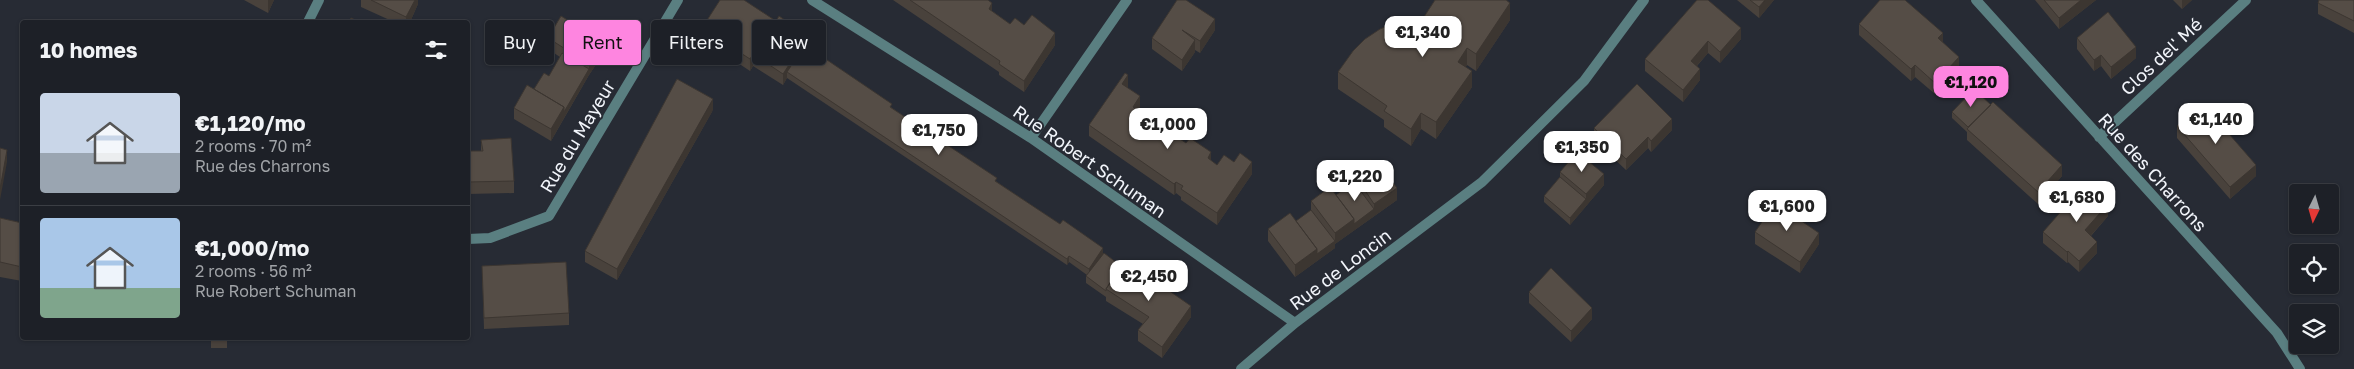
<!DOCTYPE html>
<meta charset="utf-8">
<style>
:root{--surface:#1d2027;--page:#25282f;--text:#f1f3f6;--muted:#a0a3a7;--line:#3b3e44;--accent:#fe85e0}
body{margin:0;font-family:"Golos Text",sans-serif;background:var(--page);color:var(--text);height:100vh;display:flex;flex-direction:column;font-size:19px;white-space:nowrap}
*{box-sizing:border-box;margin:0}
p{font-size:16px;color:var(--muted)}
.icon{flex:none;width:28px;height:28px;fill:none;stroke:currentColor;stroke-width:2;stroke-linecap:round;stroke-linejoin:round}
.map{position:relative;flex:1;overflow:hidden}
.panel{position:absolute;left:20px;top:20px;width:450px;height:320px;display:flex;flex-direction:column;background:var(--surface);border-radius:5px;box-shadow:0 1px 4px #0004,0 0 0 1px var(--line)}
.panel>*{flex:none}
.top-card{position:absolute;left:485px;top:20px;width:475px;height:45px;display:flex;gap:10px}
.needle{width:32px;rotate:185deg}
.controls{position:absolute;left:2289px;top:184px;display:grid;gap:10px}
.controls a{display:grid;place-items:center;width:50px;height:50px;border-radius:5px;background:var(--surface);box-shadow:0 1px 4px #0004,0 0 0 1px var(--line);font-size:25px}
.price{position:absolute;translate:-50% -42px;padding:0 11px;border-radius:10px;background:#fff;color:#222;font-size:16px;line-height:32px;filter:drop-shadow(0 1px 2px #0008)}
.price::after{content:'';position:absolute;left:50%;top:30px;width:15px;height:11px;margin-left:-8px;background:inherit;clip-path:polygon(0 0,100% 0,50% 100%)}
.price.current{background:var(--accent);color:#111}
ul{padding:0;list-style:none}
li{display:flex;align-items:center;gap:15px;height:125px;padding:0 20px}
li+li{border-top:1px solid var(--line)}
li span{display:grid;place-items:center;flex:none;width:140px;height:100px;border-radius:5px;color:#555}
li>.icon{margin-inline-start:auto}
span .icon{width:60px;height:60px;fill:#fffc;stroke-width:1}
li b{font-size:21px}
h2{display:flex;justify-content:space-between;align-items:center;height:60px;padding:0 20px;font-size:21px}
.tag{padding:0 18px;border-radius:5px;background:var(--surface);box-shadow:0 1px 4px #0004,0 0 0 1px var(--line);font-size:18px;line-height:45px}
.tag.current{background:var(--accent);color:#111}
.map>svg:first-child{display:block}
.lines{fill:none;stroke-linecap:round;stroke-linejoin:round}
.minor{stroke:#5a7f81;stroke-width:10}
.wall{fill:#49423c}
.shaded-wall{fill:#3c3631}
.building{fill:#554d46;stroke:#3c3631}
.labels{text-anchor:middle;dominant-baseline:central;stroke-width:4;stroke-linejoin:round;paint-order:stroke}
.street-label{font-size:18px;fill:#f2f5fb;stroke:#272b34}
</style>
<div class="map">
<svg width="2354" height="369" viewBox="0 0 2354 369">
<rect width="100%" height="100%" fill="#272b34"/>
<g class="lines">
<path class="minor" d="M 812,0 L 1031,138 L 1295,323
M 1976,0 L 2277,333 L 2300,369
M 308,22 L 319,0
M 2099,137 L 2246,0
M 1031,138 L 1127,0
M 468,239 L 490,238 L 549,216 L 678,0
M 1241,369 L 1295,323 L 1482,182 L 1584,81 L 1644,0"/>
</g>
<path class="wall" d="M 244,0 L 274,0 L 268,13 Z
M 361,0 L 418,0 L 418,4 L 410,22 L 394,22 L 361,7 Z
M 893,0 L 988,0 L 992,11 L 1010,24 L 1055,45 L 1024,92 L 999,75 L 999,72 Z
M 1435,0 L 1507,0 L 1510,20 L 1476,71 L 1467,65 L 1466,66 L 1472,87 L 1436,139 L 1421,129 L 1411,146 L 1384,127 L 1384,120 L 1338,89 L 1338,72 L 1422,20 Z
M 1697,0 L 1741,39 L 1720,63 L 1708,53 L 1697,66 L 1700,80 L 1683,102 L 1645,71 L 1645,59 Z
M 1737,0 L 1774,0 L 1759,18 Z
M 2035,0 L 2096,0 L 2059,29 Z
M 2173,0 L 2192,0 L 2182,9 Z
M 2354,0 L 2354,33 L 2318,14 L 2318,3 Z
M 1859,24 L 1943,43 L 1959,68 L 1935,94 L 1915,77 L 1911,81 L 1859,35 Z
M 702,28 L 808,47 L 892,108 L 997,182 L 1121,266 L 1191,317 L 1162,358 L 1138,341 L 1138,330 L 1143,324 L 1106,301 L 1106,297 L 1086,283 L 1086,276 L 1087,275 L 1069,262 L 1067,265 L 787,78 L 783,85 L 753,66 L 750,71 L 702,39 Z
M 1215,30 L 1200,53 L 1195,50 L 1195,52 L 1182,71 L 1152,49 L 1152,38 Z
M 548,38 L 603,54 L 589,75 L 551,141 L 514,119 L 514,108 L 549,76 L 560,57 L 548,49 Z
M 2077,38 L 2136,58 L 2111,79 L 2101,66 L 2094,71 L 2077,49 Z
M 1128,87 L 1127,88 L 1140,108 L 1139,110 L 1168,131 L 1217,165 L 1252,174 L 1217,225 L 1181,200 L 1181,197 L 1176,193 L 1174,195 L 1089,136 L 1089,125 Z
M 1991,105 L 2062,176 L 2038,204 L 1967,140 L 1967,132 L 1952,118 L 1952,112 Z
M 713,110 L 617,280 L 585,262 L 585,251 Z
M 2177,126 L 2256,176 L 2230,199 L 2177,138 Z
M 1594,128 L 1672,130 L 1651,152 L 1648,148 L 1626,170 L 1594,140 Z
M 481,140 L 514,181 L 514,193 L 468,194 L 468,151 L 481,151 Z
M 1353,172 L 1397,200 L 1335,244 L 1335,248 L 1295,277 L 1268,241 L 1268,229 L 1296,221 L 1311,211 L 1311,201 L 1336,195 L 1353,183 Z
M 1560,172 L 1604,185 L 1570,225 L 1544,202 L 1544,196 L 1560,177 Z
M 2108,216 L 2091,236 L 2097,253 L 2079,272 L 2068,262 L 2067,263 L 2043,243 L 2043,232 Z
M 0,218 L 22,223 L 22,281 L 0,277 Z
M 1755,232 L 1819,244 L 1800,273 L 1755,244 Z
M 482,266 L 569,313 L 569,325 L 484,329 Z
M 1529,292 L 1592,319 L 1571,342 L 1529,303 Z
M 211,338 L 227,338 L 227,348 L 211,348 Z"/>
<path class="shaded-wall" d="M 268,0 L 274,0 L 268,13 Z
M 415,0 L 418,0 L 418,4 L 410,22 L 406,22 L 406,17 Z
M 1765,0 L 1774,0 L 1759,18 L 1759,7 Z
M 2081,0 L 2096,0 L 2059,29 L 2059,18 Z
M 2182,0 L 2192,0 L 2182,9 Z
M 992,3 L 992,15 L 989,9 Z
M 1510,3 L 1510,20 L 1476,71 L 1476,54 Z
M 1215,19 L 1215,30 L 1200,53 L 1200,41 Z
M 1741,28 L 1741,39 L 1720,63 L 1720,52 Z
M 1055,33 L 1055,45 L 1024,92 L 1024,81 Z
M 1943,33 L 1943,44 L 1938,38 Z
M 808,36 L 808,47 L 787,72 L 787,78 L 783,85 L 783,74 Z
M 1195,40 L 1195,52 L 1182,71 L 1182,60 Z
M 1708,41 L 1708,53 L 1691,72 L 1691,61 Z
M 603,42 L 603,54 L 589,75 L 564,118 L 564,112 L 589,69 L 589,64 Z
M 2136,47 L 2136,58 L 2111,79 L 2111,67 Z
M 1467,48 L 1467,65 L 1458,78 L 1458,62 Z
M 753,54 L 753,66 L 750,71 L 750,59 Z
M 2101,55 L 2101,66 L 2094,71 L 2094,60 Z
M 1959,57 L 1959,68 L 1935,94 L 1935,83 Z
M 1915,65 L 1915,77 L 1911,81 L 1911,69 Z
M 1700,69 L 1700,80 L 1683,102 L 1683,90 Z
M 1472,71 L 1472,87 L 1436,139 L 1436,122 Z
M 1128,75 L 1128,87 L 1122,95 L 1122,84 Z
M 1140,96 L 1140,108 L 1133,118 L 1133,107 Z
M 713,99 L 713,110 L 617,280 L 617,269 Z
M 564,107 L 564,118 L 551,141 L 551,129 Z
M 1421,113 L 1421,129 L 1411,146 L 1411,129 Z
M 1672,119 L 1672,130 L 1651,152 L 1651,141 Z
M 1168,124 L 1168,135 L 1165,129 Z
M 1648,137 L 1648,148 L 1626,170 L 1626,159 Z
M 7,150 L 7,162 L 0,200 L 0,189 Z
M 1211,152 L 1211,164 L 1208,158 Z
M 1252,162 L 1252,174 L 1217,225 L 1217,213 Z
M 2062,165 L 2062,176 L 2038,204 L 2038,192 Z
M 2256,165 L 2256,176 L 2230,199 L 2230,187 Z
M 1604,174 L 1604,185 L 1570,225 L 1570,218 L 1586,199 L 1586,194 Z
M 1176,182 L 1176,193 L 1174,195 L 1174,184 Z
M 1397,188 L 1397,200 L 1335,244 L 1335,233 L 1354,219 L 1374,209 L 1374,204 Z
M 2108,204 L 2108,216 L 2085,242 L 2085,230 Z
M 1819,233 L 1819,244 L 1800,273 L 1800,262 Z
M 1335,241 L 1335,248 L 1295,277 L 1295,265 L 1317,249 Z
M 2097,242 L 2097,253 L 2079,272 L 2079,261 Z
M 1103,248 L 1103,255 L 1089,276 L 1089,269 Z
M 2068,251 L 2068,262 L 2067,263 L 2067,252 Z
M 1069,256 L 1069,262 L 1067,265 L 1067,259 Z
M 1191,306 L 1191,317 L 1162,358 L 1162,347 Z
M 1592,308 L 1592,319 L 1571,342 L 1571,331 Z"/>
<path class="building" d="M 371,0 L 415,0 L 406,17 Z
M 720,0 L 744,0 L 776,21 L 779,16 L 808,36 L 783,74 L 753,54 L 750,59 L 702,28 Z
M 910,0 L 988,0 L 992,3 L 989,9 L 1010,24 L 1015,18 L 1024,25 L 1032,15 L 1055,33 L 1024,81 L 999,64 L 1000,61 Z
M 1177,0 L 1186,0 L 1215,19 L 1200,41 L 1182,30 L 1195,40 L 1182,60 L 1152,38 Z
M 1435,0 L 1506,0 L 1510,3 L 1476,54 L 1467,48 L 1458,62 L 1472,71 L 1436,122 L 1421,113 L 1411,129 L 1384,111 L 1387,106 L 1338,72 L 1353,51 L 1365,39 L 1380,29 L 1392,24 L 1422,20 Z
M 1697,0 L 1708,0 L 1741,28 L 1720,52 L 1708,41 L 1691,61 L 1700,69 L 1683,90 L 1645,59 Z
M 1750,0 L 1765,0 L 1759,7 Z
M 1880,0 L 1905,0 L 1943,33 L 1938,38 L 1959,57 L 1935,83 L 1915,65 L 1911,69 L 1859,24 Z
M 2044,0 L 2081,0 L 2059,18 Z
M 2319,0 L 2354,0 L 2354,21 L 2318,3 Z
M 2108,12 L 2136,47 L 2111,67 L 2101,55 L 2094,60 L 2077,38 Z
M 561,16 L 603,42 L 589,64 L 548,38 Z
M 351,18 L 360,22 L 349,22 Z
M 805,45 L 892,104 L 890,107 L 997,178 L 995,181 L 1060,224 L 1063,220 L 1103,248 L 1089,269 L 1069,256 L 1067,259 L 787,72 Z
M 562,53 L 589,69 L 564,112 L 564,107 L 534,89 L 544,73 L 549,76 Z
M 1125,73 L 1128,75 L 1122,84 L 1140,96 L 1133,107 L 1144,114 L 1148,109 L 1158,116 L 1168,124 L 1165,129 L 1186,143 L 1190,138 L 1211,152 L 1208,158 L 1217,165 L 1224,155 L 1234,162 L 1240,153 L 1252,162 L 1217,213 L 1181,189 L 1183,186 L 1176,182 L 1174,184 L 1089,125 Z
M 677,79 L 713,99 L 617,269 L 585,251 Z
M 1637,84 L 1672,119 L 1651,141 L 1648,137 L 1626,159 L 1594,128 Z
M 527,85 L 564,107 L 551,129 L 514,108 Z
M 1974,89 L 1991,105 L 1968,127 L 1952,112 Z
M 1993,102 L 2062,165 L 2038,192 L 1967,129 Z
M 2203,104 L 2256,165 L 2230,187 L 2177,126 Z
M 511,138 L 514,181 L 468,182 L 468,151 L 483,151 L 481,140 Z
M 0,148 L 7,150 L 0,189 Z
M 1577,152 L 1604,174 L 1586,194 L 1560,172 Z
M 1371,160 L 1385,172 L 1397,188 L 1374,204 L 1353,172 Z
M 1560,177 L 1586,199 L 1570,218 L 1544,196 Z
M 1354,182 L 1374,209 L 1354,224 L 1354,219 L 1336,195 Z
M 2085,184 L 2108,204 L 2085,230 L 2097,242 L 2079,261 L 2068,251 L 2067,252 L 2043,232 Z
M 1330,187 L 1354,219 L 1335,233 L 1311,201 Z
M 1775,203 L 1819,233 L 1800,262 L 1755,232 Z
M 1311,210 L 1335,241 L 1317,254 L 1317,249 L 1296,221 Z
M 1290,213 L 1317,249 L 1295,265 L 1268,229 Z
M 0,218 L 22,223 L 22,267 L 0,262 Z
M 1104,253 L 1121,266 L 1106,289 L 1106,291 L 1086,276 Z
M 1125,260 L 1191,306 L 1162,347 L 1138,330 L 1149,317 L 1106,289 Z
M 566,262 L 569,313 L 484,318 L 482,266 Z
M 1551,268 L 1592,308 L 1571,331 L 1529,292 Z"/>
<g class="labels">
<g class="street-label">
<text transform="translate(2161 56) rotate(-43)">Clos del' Mé</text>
<text transform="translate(577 136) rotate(-59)">Rue du Mayeur</text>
<text transform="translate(1090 161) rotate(35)">Rue Robert Schuman</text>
<text transform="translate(2153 172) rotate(48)">Rue des Charrons</text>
<text transform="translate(1340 269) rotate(-37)">Rue de Loncin</text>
</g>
</g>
</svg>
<div class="controls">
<a><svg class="needle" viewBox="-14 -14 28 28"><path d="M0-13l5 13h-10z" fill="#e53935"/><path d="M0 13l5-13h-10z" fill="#a0a3a7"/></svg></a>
<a><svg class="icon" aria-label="locate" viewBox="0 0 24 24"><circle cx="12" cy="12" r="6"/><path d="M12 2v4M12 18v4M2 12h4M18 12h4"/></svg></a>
<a><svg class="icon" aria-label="layers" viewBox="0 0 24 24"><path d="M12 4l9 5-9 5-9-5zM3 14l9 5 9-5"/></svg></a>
</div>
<b class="price" style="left:1423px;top:58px">€1,340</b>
<b class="price current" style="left:1971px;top:108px">€1,120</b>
<b class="price" style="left:2216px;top:145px">€1,140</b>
<b class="price" style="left:1168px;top:150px">€1,000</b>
<b class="price" style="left:939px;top:156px">€1,750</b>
<b class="price" style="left:1582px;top:173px">€1,350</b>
<b class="price" style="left:1355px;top:202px">€1,220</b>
<b class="price" style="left:2077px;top:223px">€1,680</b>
<b class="price" style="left:1787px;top:232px">€1,600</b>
<b class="price" style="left:1149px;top:302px">€2,450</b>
<div class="top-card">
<a class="tag">Buy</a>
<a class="tag current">Rent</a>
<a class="tag">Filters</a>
<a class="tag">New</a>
</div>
<section class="panel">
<h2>10 homes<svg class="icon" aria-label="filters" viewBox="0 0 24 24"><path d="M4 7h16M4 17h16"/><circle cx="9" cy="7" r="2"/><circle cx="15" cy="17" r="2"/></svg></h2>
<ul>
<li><span style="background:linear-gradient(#c9d6e8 60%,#9aa5b1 0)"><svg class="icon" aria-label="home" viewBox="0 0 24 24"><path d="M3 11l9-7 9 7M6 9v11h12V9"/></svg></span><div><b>€1,120/mo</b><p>2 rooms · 70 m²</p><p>Rue des Charrons</p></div></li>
<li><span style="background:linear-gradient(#a9c7e8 70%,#7fa58c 0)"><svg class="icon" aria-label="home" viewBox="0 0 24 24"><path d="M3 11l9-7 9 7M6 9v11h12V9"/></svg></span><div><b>€1,000/mo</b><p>2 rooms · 56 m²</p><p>Rue Robert Schuman</p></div></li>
</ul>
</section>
</div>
